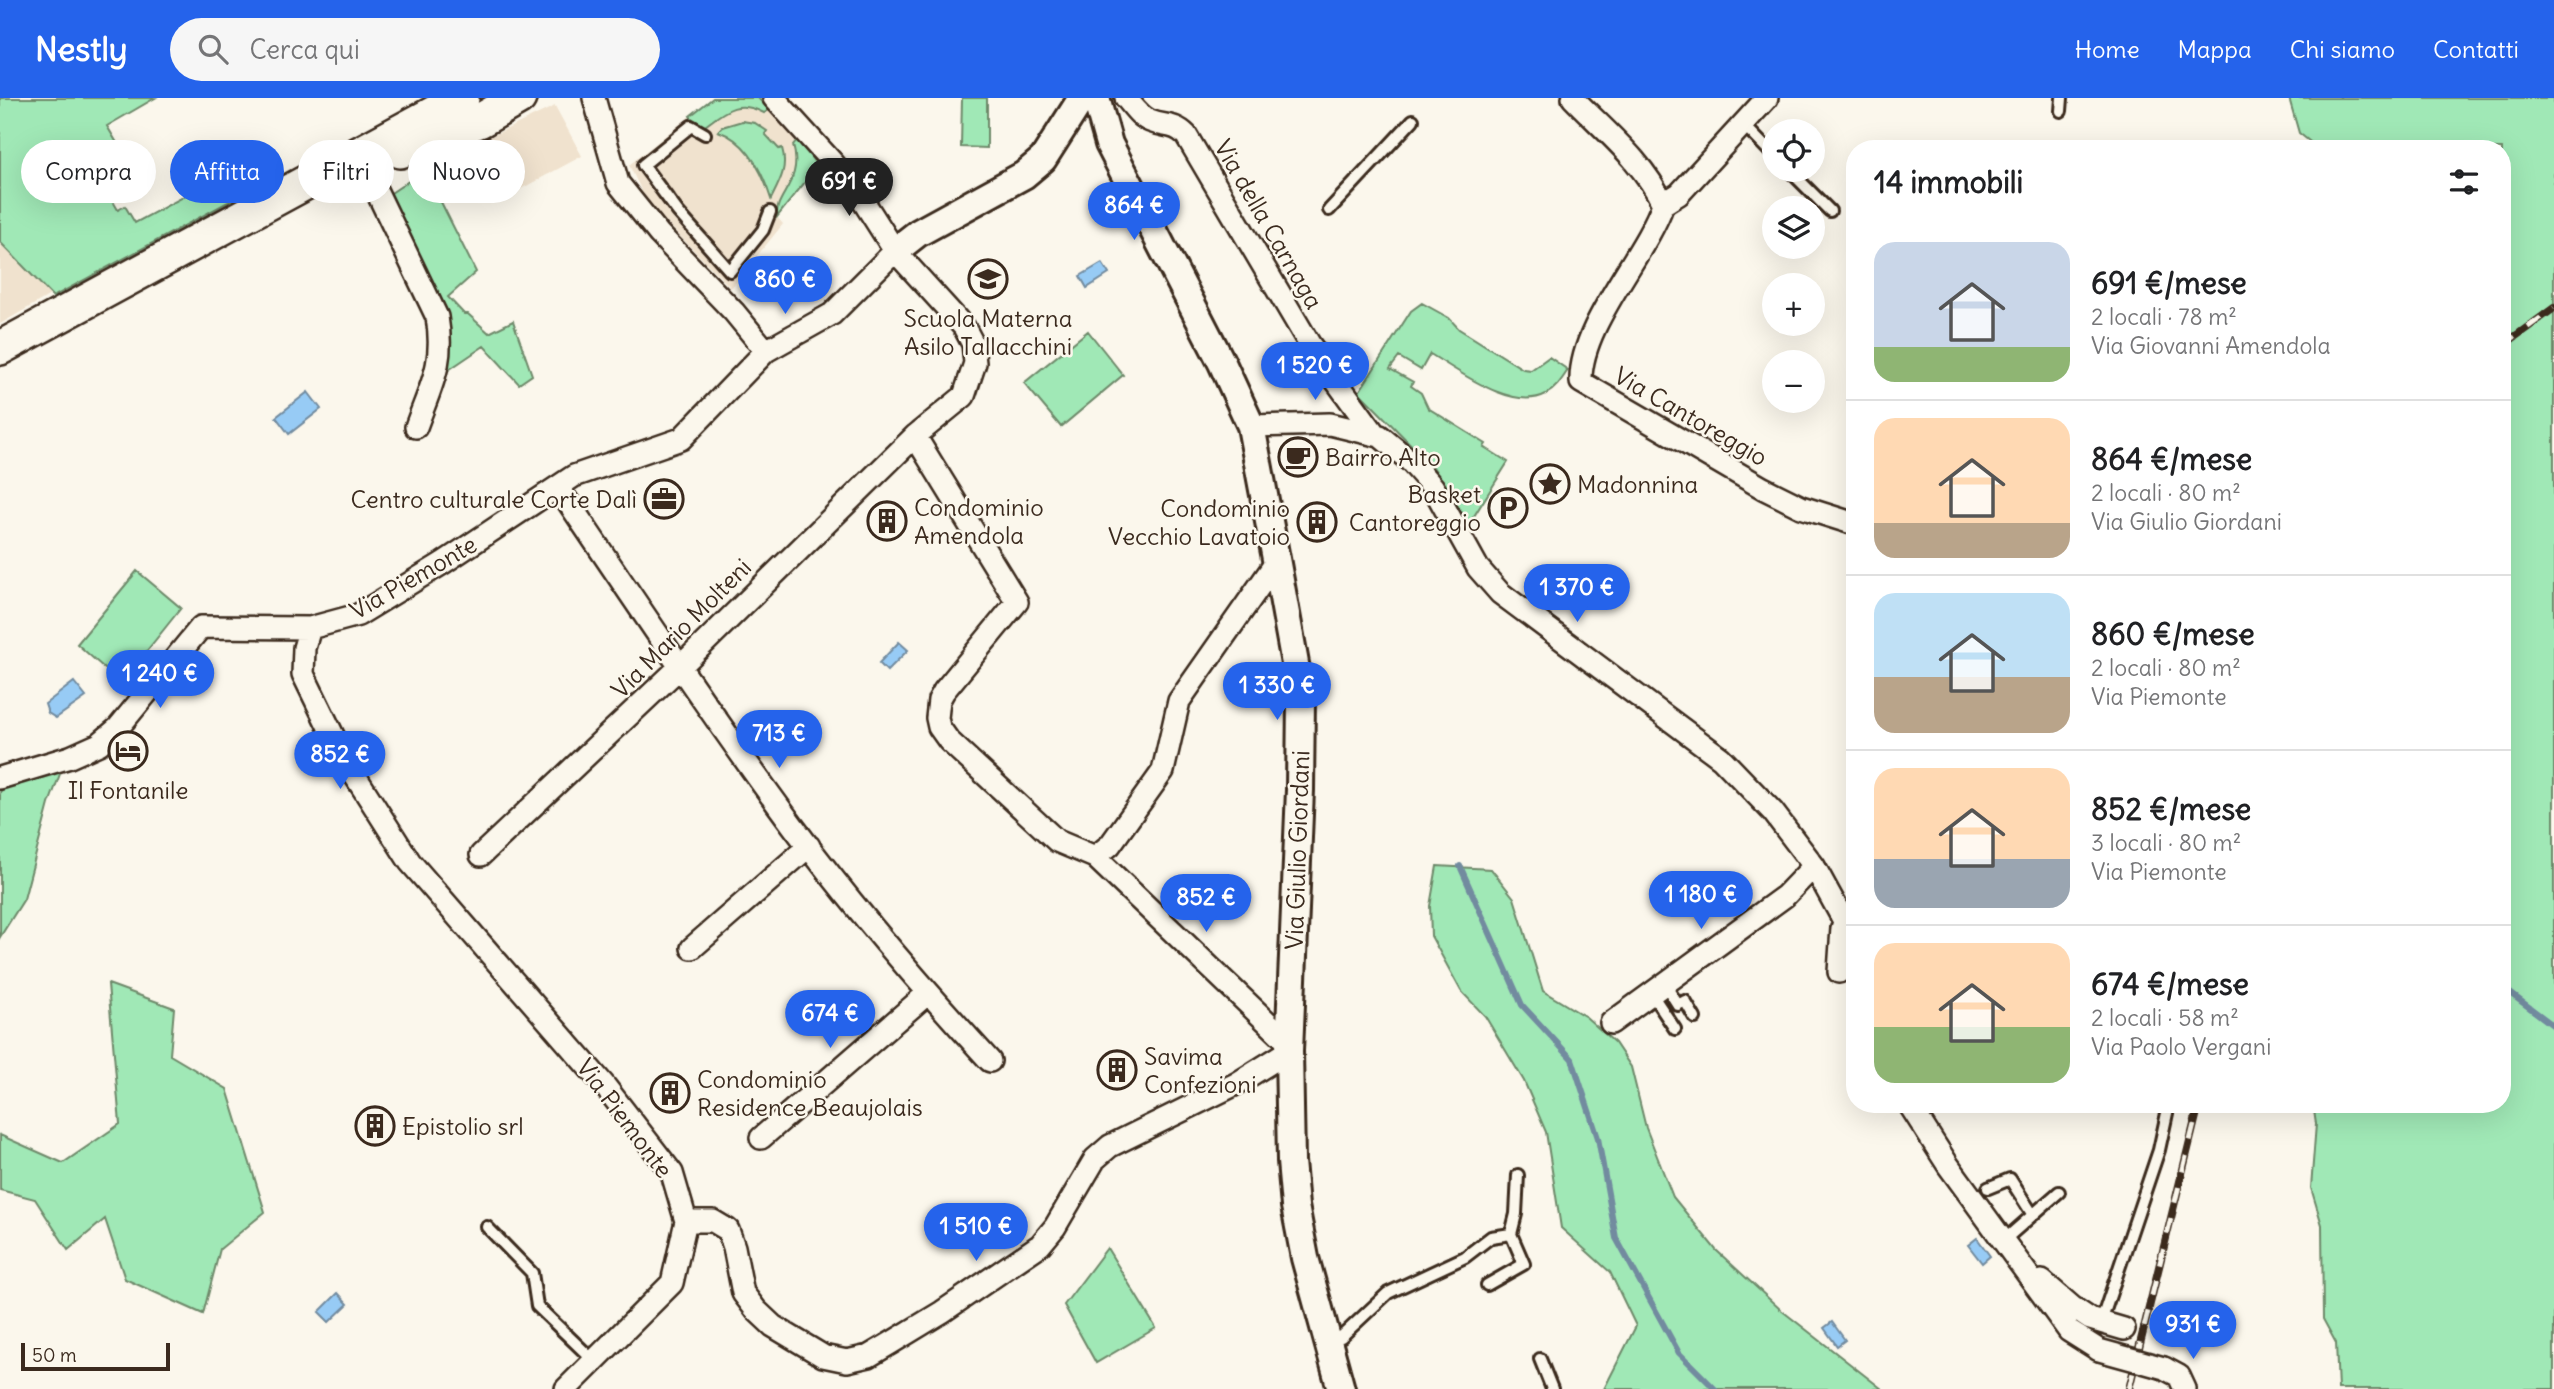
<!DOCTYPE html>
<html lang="it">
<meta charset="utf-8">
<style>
:root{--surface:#fff;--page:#f6f6f6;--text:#202124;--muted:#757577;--line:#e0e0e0;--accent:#2563eb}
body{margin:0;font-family:Delius,sans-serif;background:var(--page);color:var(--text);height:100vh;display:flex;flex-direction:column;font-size:26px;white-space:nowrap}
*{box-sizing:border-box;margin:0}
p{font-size:23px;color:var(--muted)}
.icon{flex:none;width:38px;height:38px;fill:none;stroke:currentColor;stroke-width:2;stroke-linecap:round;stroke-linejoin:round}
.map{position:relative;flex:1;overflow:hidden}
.panel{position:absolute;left:1846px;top:42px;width:665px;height:973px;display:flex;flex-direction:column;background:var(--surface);border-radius:28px;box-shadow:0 7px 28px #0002}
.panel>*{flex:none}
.hud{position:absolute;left:21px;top:42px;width:665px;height:63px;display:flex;gap:14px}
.buttons{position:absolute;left:1762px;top:21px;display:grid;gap:14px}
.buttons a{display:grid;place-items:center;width:63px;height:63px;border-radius:50%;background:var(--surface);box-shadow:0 7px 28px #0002;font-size:35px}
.scale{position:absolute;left:21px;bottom:18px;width:149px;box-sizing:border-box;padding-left:7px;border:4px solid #3b2a1e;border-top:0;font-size:19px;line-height:24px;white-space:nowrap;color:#3b2a1e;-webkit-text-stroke:5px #fbf7ec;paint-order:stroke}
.price{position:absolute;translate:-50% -60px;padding:0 16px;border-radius:24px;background:var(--accent);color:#fff;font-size:23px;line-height:46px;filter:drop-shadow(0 2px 4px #0008)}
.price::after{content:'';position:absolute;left:50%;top:42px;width:21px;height:16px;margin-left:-10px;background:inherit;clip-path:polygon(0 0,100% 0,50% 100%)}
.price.selected{background:#222;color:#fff}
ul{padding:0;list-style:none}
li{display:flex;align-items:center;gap:21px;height:175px;padding:0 28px}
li+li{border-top:2px solid var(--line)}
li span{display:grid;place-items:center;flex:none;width:196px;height:140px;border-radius:21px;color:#555}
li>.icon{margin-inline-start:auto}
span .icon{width:84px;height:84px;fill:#fffc;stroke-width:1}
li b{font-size:30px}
h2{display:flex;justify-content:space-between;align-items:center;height:84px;padding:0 28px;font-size:30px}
.pill{padding:0 24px;border-radius:32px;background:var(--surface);box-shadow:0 7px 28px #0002;font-size:24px;line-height:63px}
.pill.selected{background:var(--accent);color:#fff}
header{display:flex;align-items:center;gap:42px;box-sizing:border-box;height:98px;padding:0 35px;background:var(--accent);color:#fff}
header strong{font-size:33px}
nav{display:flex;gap:38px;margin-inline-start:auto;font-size:24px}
.search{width:490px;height:63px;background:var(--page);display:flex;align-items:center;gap:18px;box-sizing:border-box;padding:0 24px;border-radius:38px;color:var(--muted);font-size:26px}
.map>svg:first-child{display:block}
.built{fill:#f0e2ce}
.green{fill:#a0e8b6;stroke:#6e896a;stroke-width:2}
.water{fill:#97cbf5;stroke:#728b9f;stroke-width:2}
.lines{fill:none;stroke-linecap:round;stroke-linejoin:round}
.stream{stroke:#728b9f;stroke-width:6}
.service-casing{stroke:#3b2a1e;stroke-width:16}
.minor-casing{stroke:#3b2a1e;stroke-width:26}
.tertiary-casing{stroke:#3b2a1e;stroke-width:32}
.primary-casing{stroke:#3b2a1e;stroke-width:38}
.service{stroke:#fbf7ec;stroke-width:10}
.minor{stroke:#fbf7ec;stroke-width:21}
.tertiary{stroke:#fbf7ec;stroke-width:26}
.primary{stroke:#fbf7ec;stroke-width:33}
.rail-casing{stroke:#3b2a1e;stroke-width:8}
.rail{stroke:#fbf7ec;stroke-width:5;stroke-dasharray:16;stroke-linecap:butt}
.minor-bridge-casing{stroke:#3b2a1e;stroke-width:26;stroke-linecap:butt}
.minor-bridge{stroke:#fbf7ec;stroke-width:21}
.labels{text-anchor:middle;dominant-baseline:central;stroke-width:5;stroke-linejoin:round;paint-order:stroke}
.street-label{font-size:24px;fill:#3b2a1e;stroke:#fbf7ec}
.poi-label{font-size:24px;fill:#3b2a1e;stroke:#fbf7ec;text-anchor:start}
</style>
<header>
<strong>Nestly</strong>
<div class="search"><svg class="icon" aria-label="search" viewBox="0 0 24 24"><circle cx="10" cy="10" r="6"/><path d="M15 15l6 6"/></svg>Cerca qui</div>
<nav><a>Home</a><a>Mappa</a><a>Chi siamo</a><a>Contatti</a></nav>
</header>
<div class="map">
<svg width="2554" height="1291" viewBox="0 0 2554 1291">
<rect width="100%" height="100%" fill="#fbf7ec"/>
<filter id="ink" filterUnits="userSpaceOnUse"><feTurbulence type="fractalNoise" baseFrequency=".0143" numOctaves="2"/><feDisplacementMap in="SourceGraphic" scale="14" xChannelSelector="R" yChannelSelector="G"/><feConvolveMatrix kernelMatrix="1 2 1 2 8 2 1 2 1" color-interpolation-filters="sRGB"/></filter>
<g filter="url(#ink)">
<path class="built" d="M 713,0 L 758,0 L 797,42 L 818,68 L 777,119 L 783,126 L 731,190 L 660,118 L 642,94 L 629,67 Z
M 555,8 L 582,58 L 506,99 L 501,89 L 478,102 L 454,56 Z
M 0,144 L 50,197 L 0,226 Z"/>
<path class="green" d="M 0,0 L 155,0 L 107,28 L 123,55 L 102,65 L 98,77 L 118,112 L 125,108 L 135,125 L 237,70 L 244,84 L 241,97 L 53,199 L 0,144 Z
M 713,0 L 758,0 L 769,12 L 764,15 C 736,0 724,14 701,31 L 690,18 Z
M 962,0 L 987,0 L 987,50 L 961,49 Z
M 2289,0 L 2554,0 L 2554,1291 L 2338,1291 L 2336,1245 L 2323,1221 L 2322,1127 L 2311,1090 L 2316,1026 L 2313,1006 L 2502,1006 L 2502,51 L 2315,51 L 2314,47 L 2299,35 Z
M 742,23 L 755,25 L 767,33 L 765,36 L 779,51 L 782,50 C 788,70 780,83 771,101 C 762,72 747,43 718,33 L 722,29 Z
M 797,42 L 818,68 L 777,119 C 774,97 804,84 793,47 Z
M 425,72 L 476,174 L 448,199 L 464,216 L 468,216 L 489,235 L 513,223 L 532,277 L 519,286 L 484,248 L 447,273 L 451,237 L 436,194 L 385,99 Z
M 1422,205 L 1449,220 L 1459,231 L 1523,271 L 1531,272 L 1549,259 L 1568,272 C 1562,281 1556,291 1546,296 C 1512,314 1459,273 1430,256 L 1421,272 L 1399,259 L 1390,271 L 1413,284 L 1411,288 L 1421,295 L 1428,310 L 1486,346 L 1484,349 L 1508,364 L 1469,426 L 1433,369 L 1359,294 L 1411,213 Z
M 1088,233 L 1123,277 L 1061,329 L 1024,285 Z
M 137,473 L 181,510 L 121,585 L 77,546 Z
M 58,673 L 60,676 L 49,706 L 24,801 L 0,839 L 0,694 L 5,688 Z
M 1437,768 L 1491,771 L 1514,800 L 1543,893 L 1586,919 L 1615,945 L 1631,969 L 1646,1030 L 1673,1099 L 1716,1152 L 1781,1212 L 1882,1291 L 1604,1291 L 1636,1228 L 1610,1174 L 1561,1130 L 1546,1034 L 1524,983 L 1485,918 L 1461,893 L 1431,838 L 1430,808 Z
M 108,886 L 174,910 L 170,957 L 227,991 L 265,1114 L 220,1151 L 203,1216 L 125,1181 L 105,1121 L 68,1152 L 35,1101 L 0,1092 L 0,1037 L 63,1065 L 120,1026 Z
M 1107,1150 L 1156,1230 L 1096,1265 L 1064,1207 Z"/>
<path class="water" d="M 1102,165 L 1109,176 L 1087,190 L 1080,178 Z
M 308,294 L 321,311 L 289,336 L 276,319 Z
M 899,544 L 908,552 L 887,573 L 879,565 Z
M 74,584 L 86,599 L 56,620 L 48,615 L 45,606 Z
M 1977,1140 L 1990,1158 L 1982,1165 L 1968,1147 Z
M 338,1195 L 348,1206 L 329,1224 L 319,1214 Z
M 1832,1224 L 1845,1242 L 1837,1248 L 1824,1230 Z"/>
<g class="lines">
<path class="stream" d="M 1460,768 L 1522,907 L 1572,961 L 1598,1040 L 1616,1140 L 1679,1255 L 1715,1291
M 2502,889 L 2554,928"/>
<g class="service-casing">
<path id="service" d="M 2061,13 L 2062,0
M 1743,26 L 1774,58
M 705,36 L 691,28 L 643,67 L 678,114 L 730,173 L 763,132 L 770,114
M 1789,72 L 1830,113
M 1329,112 L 1413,22
M 1664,885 L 1678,907 L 1685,903 L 1695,920
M 1651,895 L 1675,931
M 1988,1090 L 2010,1081 L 2033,1117
M 487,1129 L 532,1175 L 537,1208 L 594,1263
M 1511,1136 L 1516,1116 L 1518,1077
M 2002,1144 L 2059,1094
M 2101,1224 L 2159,1052 L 2169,1006
M 1341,1239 L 1388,1195 L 1465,1159 L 1491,1139 L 1511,1136 L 1524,1166 L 1487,1187
M 1540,1261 L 1552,1291"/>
</g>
<g class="minor-casing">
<path id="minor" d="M 594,0 L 618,85 L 659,136 L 734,214 L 766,253
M 774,0 L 833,65 L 860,98 L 895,153 L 964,229 L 973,246 L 975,265 L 964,298 L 915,338 L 1017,504 L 944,593 L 939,602 L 937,620 L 939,629 L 949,643 L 1057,743 L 1095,759 L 1110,747 L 1163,673 L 1179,603 L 1277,463
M 1126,0 C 1133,8 1140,19 1150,23 C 1165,29 1174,25 1186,37 L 1310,247 L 1374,335
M 1573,0 C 1605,33 1644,64 1663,106 C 1645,158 1579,228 1581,284 L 1763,390 L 1801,409 L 1855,426
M 364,67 L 437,219 C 445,265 431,287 416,329
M 1663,106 L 1679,96 L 1767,0
M 1251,328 L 1330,326 L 1380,338 L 1410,363 L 1433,389 L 1478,470 L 1500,495 L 1721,660 L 1773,714 L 1814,768 L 1843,821 L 1855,856
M 558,389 C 635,503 711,617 793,728 C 854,810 921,888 990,963
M 0,680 L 70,659 L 99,646 L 118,630 L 201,529 L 310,530
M 481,757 L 680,569 L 915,338
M 1095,759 L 1289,945
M 692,850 L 809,748
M 1839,874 L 1842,830
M 1611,925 L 1785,798 L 1814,768
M 1909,1006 L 1948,1067 L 2069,1233 L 2099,1252
M 761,1040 L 928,895
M 686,1123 L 713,1123 L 728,1132 L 734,1149 L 743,1195 L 756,1212 L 773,1228 L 823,1258 L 847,1263 L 869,1258 L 891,1245 L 942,1214 L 1040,1147 L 1055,1129 L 1095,1061 L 1110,1048 L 1236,986 L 1289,953
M 2042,1183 L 2072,1209 L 2090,1221 L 2124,1231
M 2164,1270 L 2179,1278 L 2185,1291
M 566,1291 L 672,1185 L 686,1123 L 672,1075 L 604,987 L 410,764 L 345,662 L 303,576 L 304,550 L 310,530 L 358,517 L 443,465 L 574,378 L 681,341 L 766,253 L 832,216 L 895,153"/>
</g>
<g class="tertiary-casing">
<path id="tertiary" d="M 1096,0 L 1109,46 L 1222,265 L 1251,328 L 1277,466 L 1301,599 L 1300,692 L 1289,953 L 1291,1063 L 1295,1108 L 1305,1160 L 1341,1291
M 895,153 L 918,135 L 1024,77 L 1043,61 L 1082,0"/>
</g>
<g class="primary-casing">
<path id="primary" d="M 400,53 L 481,22 L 519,0
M 0,250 L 462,0"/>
</g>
<use href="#service" class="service"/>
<use href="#minor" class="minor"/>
<use href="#tertiary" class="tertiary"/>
<use href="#primary" class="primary"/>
<g class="rail-casing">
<path id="rail" d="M 2502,248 L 2554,210
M 2129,1291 L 2199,1006"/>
</g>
<use href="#rail" class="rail"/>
<g class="minor-bridge-casing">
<path id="minor-bridge" d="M 2099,1252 L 2164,1270"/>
</g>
<use href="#minor-bridge" class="minor-bridge"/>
</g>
</g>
<defs>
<g id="school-ring" transform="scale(2.0125)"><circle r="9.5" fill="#fbf7ec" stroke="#3b2a1e" stroke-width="1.5"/><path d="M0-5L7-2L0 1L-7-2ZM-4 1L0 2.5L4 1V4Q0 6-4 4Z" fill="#3b2a1e"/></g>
<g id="cafe-ring" transform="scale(2.0125)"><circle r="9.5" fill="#fbf7ec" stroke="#3b2a1e" stroke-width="1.5"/><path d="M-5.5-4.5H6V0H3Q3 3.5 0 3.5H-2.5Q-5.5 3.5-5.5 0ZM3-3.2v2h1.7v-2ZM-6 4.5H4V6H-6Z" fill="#3b2a1e"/></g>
<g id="sight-ring" transform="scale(2.0125)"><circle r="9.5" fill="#fbf7ec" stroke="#3b2a1e" stroke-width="1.5"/><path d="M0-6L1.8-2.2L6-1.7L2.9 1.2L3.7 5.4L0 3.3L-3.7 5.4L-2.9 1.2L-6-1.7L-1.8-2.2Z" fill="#3b2a1e"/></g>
<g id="office-ring" transform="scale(2.0125)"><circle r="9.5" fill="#fbf7ec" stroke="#3b2a1e" stroke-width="1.5"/><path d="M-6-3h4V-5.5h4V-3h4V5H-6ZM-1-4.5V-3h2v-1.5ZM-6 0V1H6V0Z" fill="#3b2a1e"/></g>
<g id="parking-ring" transform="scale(2.0125)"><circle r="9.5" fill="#fbf7ec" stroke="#3b2a1e" stroke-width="1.5"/><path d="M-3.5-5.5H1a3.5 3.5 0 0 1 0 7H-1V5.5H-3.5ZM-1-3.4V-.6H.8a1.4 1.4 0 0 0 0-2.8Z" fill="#3b2a1e"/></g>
<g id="building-ring" transform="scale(2.0125)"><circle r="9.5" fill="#fbf7ec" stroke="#3b2a1e" stroke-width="1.5"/><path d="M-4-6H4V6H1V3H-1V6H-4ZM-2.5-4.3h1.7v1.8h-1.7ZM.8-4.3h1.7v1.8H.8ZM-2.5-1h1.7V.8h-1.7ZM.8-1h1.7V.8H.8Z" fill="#3b2a1e"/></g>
<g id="hotel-ring" transform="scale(2.0125)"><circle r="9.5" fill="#fbf7ec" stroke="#3b2a1e" stroke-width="1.5"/><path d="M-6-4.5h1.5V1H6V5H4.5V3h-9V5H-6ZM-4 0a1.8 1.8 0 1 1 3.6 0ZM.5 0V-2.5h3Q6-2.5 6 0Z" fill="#3b2a1e"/></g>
</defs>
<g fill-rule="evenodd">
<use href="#school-ring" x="988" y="181"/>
<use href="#cafe-ring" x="1298" y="359"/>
<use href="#sight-ring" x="1550" y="386"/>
<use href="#office-ring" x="664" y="401"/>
<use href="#parking-ring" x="1508" y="410"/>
<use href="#building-ring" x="887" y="423"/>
<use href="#building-ring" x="1317" y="424"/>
<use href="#hotel-ring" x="128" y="653"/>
<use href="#building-ring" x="1117" y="972"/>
<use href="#building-ring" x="670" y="995"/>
<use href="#building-ring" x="375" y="1028"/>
</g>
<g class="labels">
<g class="street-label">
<text transform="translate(1269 126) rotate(60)">Via della Carnaga</text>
<text transform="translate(1691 318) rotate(30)">Via Cantoreggio</text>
<text transform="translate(413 479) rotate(-30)">Via Piemonte</text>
<text transform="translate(681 530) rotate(-45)">Via Mario Molteni</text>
<text transform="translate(1297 752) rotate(-88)">Via Giulio Giordani</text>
<text transform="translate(625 1020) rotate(53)">Via Piemonte</text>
</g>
<g class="poi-label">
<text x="988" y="220" text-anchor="middle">Scuola Materna<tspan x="988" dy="28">Asilo Tallacchini</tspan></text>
<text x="1325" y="359">Bairro Alto</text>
<text x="1577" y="386">Madonnina</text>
<text x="1481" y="396" text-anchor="end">Basket<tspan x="1481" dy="28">Cantoreggio</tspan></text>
<text x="637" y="401" text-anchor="end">Centro culturale Corte Dalì</text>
<text x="914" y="409">Condominio<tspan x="914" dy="28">Amendola</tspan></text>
<text x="1290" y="410" text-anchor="end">Condominio<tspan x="1290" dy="28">Vecchio Lavatoio</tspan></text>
<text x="128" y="692" text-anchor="middle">Il Fontanile</text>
<text x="1144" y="958">Savima<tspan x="1144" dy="28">Confezioni</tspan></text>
<text x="697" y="981">Condominio<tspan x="697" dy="28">Residence Beaujolais</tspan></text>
<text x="402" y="1028">Epistolio srl</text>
</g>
</g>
</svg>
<div class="buttons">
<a><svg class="icon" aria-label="locate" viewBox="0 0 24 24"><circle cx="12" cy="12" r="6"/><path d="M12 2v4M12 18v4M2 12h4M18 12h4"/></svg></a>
<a><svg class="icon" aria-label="layers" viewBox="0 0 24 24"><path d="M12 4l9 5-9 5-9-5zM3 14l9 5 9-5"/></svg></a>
<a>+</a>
<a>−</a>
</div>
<div class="scale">50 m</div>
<b class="price selected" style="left:849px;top:120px">691 €</b>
<b class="price" style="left:1134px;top:144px">864 €</b>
<b class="price" style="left:785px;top:218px">860 €</b>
<b class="price" style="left:1315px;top:304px">1 520 €</b>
<b class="price" style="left:1577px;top:526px">1 370 €</b>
<b class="price" style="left:160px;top:612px">1 240 €</b>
<b class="price" style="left:1277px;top:624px">1 330 €</b>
<b class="price" style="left:779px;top:672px">713 €</b>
<b class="price" style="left:340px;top:693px">852 €</b>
<b class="price" style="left:1701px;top:833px">1 180 €</b>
<b class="price" style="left:1206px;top:836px">852 €</b>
<b class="price" style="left:830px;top:952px">674 €</b>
<b class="price" style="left:976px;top:1165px">1 510 €</b>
<b class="price" style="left:2193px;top:1263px">931 €</b>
<div class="hud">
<a class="pill">Compra</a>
<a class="pill selected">Affitta</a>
<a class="pill">Filtri</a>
<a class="pill">Nuovo</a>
</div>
<section class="panel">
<h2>14 immobili<svg class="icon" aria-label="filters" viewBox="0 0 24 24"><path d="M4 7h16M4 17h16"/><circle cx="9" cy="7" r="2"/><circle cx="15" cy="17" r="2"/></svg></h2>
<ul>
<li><span style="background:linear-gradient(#c9d6e8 75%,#8fb573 0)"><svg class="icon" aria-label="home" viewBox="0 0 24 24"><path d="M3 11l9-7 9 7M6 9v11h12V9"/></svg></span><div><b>691 €/mese</b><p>2 locali · 78 m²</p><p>Via Giovanni Amendola</p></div></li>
<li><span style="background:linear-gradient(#ffd9b3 75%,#b9a48a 0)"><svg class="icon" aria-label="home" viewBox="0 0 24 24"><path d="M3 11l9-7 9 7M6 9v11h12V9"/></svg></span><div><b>864 €/mese</b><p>2 locali · 80 m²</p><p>Via Giulio Giordani</p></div></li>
<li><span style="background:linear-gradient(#bfe0f5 60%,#b9a48a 0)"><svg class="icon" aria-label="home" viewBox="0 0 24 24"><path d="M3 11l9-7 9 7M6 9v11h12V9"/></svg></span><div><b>860 €/mese</b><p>2 locali · 80 m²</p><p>Via Piemonte</p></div></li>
<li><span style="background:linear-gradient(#ffd9b3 65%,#9aa5b1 0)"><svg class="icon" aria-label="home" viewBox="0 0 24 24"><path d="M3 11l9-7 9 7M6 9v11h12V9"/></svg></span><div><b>852 €/mese</b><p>3 locali · 80 m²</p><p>Via Piemonte</p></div></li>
<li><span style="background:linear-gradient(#ffd9b3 60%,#8fb573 0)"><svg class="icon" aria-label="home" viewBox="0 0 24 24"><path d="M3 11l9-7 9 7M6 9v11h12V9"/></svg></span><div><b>674 €/mese</b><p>2 locali · 58 m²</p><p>Via Paolo Vergani</p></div></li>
</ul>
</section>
</div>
